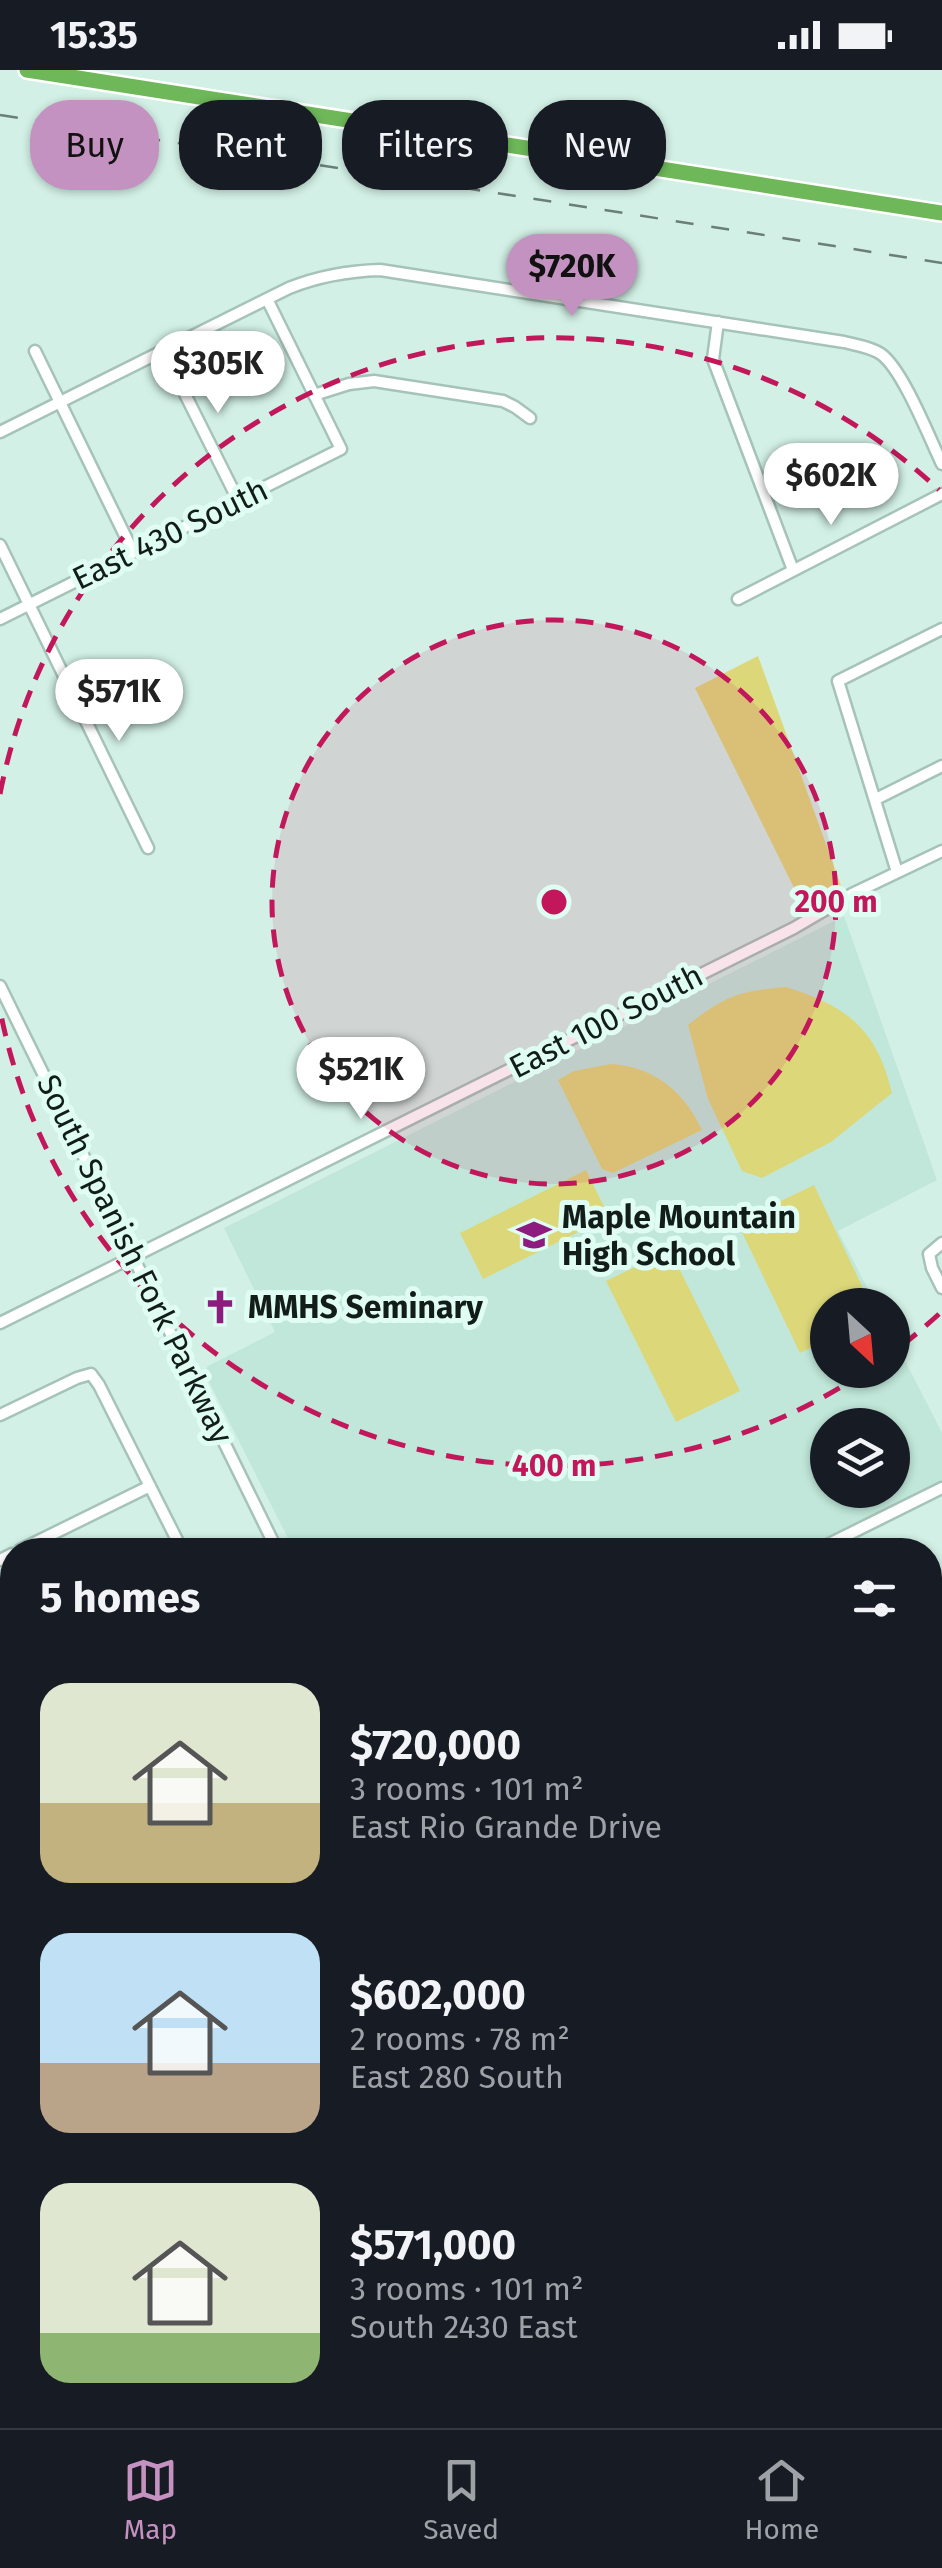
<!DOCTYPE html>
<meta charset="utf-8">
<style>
:root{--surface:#171b24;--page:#20242c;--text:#f1f3f6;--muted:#9ea1a6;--line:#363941;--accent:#c492c0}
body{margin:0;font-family:"Fira Sans",sans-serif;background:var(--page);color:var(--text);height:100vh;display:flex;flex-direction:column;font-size:38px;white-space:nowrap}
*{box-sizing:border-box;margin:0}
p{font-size:32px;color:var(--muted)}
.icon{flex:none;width:55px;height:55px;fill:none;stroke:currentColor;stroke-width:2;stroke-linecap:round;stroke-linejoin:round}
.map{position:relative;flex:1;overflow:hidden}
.panel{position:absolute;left:0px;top:1468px;width:942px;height:892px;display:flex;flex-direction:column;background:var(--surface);border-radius:40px 40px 0 0;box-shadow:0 2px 8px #0004}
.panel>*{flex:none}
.top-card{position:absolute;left:30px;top:30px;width:882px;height:90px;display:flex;gap:20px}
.needle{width:65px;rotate:154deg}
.controls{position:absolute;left:810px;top:1218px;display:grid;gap:20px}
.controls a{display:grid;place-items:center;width:100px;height:100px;border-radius:50%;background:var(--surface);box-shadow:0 2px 8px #0004;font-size:50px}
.price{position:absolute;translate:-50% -85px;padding:0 22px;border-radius:35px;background:#fff;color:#222;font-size:32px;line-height:65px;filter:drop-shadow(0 2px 5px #0008)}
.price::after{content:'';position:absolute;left:50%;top:60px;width:30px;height:22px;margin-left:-15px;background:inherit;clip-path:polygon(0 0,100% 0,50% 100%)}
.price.on{background:var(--accent);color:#111}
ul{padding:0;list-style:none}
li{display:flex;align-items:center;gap:30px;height:250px;padding:0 40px}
li span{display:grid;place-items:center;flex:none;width:280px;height:200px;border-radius:30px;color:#555}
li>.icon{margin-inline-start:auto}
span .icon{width:120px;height:120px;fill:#fffc;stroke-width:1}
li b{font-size:42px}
h2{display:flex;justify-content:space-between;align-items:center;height:120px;padding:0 40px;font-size:42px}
.tag{padding:0 35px;border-radius:40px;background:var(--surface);box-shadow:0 2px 8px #0004;font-size:35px;line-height:90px}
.tag.on{background:var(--accent);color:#111}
.status{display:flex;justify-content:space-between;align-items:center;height:70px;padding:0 50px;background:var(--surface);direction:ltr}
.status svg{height:28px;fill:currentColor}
.tab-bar{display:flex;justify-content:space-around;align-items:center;height:140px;border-top:2px solid var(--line);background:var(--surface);font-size:28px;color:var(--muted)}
.tab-bar a{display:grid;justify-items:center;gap:5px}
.tab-bar .on{color:var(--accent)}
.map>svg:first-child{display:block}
.built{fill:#c0e7d9;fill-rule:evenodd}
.green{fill:#dcd87a}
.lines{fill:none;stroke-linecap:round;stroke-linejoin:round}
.minor-casing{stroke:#a6c3b8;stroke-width:15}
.major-casing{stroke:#fff;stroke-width:18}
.highway-casing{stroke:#fff;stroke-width:20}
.minor{stroke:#fff;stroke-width:10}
.major{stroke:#a8d49b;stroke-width:12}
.highway{stroke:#6eb859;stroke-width:15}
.rail{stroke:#6b7e78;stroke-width:2.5;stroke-dasharray:18 18;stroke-linecap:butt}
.ring{fill:none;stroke:#c2185b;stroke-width:5;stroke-dasharray:18 12}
.labels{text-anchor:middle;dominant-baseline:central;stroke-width:10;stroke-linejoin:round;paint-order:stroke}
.street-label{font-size:32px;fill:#121d1a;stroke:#dffdf2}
.poi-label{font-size:32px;font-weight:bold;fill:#121d1a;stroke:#dffdf2;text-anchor:start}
.centre{fill:#c2185b;stroke:#dffdf2;stroke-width:5}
.ring-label{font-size:30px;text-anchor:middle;font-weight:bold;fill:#c2185b;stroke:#dffdf2;stroke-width:10;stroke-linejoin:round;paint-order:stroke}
</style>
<div class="status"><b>15:35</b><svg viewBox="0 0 49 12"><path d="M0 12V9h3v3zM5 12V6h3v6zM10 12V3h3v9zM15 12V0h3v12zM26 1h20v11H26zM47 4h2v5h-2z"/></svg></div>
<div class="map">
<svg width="942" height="2358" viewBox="0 0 942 2358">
<rect width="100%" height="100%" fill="#d2f0e5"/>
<path class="built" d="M 844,846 L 937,1110 L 838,1161 L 876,1235 L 828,1235 L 828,1300 L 892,1300 L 893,1267 L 942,1363 L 942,1418 L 814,1480 L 294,1480 L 204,1302 L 208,1296 L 275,1262 L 224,1158 ZM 828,1355 L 892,1355 L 892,1420 L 828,1420 Z"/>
<path class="green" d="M 758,586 L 843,821 L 805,840 L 695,618 Z
M 786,917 C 847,936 877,959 892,1023 L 831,1072 L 762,1108 L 742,1101 L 708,1029 L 688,955 C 725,926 740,921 786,917 Z
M 611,994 C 654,997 684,1021 702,1060 L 613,1103 L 602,1099 L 558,1010 L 574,1001 Z
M 586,1100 L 609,1147 L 483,1209 L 460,1163 Z
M 814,1115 L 871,1235 L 828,1235 L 827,1270 L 800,1283 L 737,1152 Z
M 670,1180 L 740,1321 L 676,1352 L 606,1211 Z
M 0,1760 L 12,1783 L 12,1860 L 0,1866 Z"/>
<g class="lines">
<g class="minor-casing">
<path id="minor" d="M 718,252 L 713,289 L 793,500
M 163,280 L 238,430
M 35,281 L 133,482
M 314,325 L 349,314 L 374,311 L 503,331 L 515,337 L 530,348
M 0,362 L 289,218 C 319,206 347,201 380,200 L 844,272 C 856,275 871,277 881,284 C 903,300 929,367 942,394
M 0,475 L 148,778
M 738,529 L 942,424
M 0,549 L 341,379 L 267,229
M 876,729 L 942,696
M 897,802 L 838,611 L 942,559
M 0,916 L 277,1480
M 942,1173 L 929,1184 L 932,1198 L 942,1218
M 0,1253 L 794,858 L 852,824 L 942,781
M 0,1345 L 77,1308 L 91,1304 L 99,1315 L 182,1480
M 20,1480 L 150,1416
M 817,1480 L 942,1418
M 0,1490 L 12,1484
M 0,1635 L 12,1629
M 0,1740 L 12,1751
M 0,1886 L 12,1880
M 0,1974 L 12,1999
M 0,2103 L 12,2096
M 0,2235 L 12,2261
M 0,2279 L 12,2273
M 56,2348 L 62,2358
M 310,2348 L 313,2358
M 317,2348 L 325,2358
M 701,2348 L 704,2358
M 191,2358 L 212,2348"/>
</g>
<g class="major-casing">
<path id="major" d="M 930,2082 L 942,2076
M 389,2358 L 408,2348
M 407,2358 L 426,2348"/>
</g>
<g class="highway-casing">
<path id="highway" d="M 27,0 L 942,143"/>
</g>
<use href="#minor" class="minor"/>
<use href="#major" class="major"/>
<use href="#highway" class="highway"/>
<path class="rail" d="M 0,45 L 942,193"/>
</g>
<circle cx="554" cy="832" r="282" fill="#c2185b" fill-opacity=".12"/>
<g class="ring">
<circle cx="554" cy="832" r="282"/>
<path d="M939 1244A564 564 0 0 1 893 1282M865 1302A564 564 0 0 1 0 940M0 724A564 564 0 0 1 939 420"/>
</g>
<defs>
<g id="school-bare" transform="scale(2.7)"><path d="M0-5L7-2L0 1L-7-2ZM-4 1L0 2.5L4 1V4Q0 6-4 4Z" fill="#8d1c7e" stroke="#dffdf2" stroke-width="2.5" paint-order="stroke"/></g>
<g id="church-bare" transform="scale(2.7)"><path d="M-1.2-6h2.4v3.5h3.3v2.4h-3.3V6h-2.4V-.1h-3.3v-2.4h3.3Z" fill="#8d1c7e" stroke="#dffdf2" stroke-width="2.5" paint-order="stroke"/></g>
</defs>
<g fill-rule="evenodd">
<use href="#school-bare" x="534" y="1165"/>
<use href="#church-bare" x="220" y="1237"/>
</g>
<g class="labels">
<g class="street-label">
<text transform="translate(170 464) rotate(-26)">East 430 South</text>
<text transform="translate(606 951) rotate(-27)">East 100 South</text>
<text transform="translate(135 1189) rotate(64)">South Spanish Fork Parkway</text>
</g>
<g class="poi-label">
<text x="562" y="1147">Maple Mountain<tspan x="562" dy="37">High School</tspan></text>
<text x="248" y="1237">MMHS Seminary</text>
</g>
</g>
<circle cx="554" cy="832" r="15" class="centre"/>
<g class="ring-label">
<text x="836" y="842">200 m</text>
<text x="554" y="1406">400 m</text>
</g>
</svg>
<div class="controls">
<a><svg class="needle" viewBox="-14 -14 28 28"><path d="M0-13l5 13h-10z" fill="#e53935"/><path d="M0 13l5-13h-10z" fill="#9ea1a6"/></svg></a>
<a><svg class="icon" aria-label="layers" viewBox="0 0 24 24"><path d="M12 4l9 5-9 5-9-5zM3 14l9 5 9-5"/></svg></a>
</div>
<b class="price on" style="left:572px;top:249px">$720K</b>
<b class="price" style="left:218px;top:346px">$305K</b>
<b class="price" style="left:831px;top:458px">$602K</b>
<b class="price" style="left:119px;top:674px">$571K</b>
<b class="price" style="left:361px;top:1052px">$521K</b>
<div class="top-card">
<a class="tag on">Buy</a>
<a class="tag">Rent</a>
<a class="tag">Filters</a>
<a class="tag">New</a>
</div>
<section class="panel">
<h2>5 homes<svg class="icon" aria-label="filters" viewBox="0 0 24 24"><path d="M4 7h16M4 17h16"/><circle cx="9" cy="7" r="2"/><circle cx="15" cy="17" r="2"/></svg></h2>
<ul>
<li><span style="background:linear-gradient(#dfe7d0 60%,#c2b280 0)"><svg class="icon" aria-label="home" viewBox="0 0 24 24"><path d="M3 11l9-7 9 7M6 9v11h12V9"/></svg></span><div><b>$720,000</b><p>3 rooms · 101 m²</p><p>East Rio Grande Drive</p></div></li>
<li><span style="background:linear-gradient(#bfe0f5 65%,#b9a48a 0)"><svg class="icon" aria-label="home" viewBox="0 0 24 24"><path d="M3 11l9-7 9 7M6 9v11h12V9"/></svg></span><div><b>$602,000</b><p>2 rooms · 78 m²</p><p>East 280 South</p></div></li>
<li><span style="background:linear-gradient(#dfe7d0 75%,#8fb573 0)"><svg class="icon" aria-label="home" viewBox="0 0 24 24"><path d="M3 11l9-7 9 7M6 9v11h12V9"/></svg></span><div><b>$571,000</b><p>3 rooms · 101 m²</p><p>South 2430 East</p></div></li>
</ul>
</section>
</div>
<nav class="tab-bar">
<a class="on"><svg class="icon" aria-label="map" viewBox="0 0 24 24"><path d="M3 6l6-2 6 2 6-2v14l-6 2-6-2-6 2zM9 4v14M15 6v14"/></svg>Map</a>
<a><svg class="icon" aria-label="saved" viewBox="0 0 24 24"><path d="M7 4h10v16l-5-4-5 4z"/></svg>Saved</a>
<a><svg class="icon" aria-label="home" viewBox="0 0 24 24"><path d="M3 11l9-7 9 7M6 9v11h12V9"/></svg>Home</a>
</nav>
